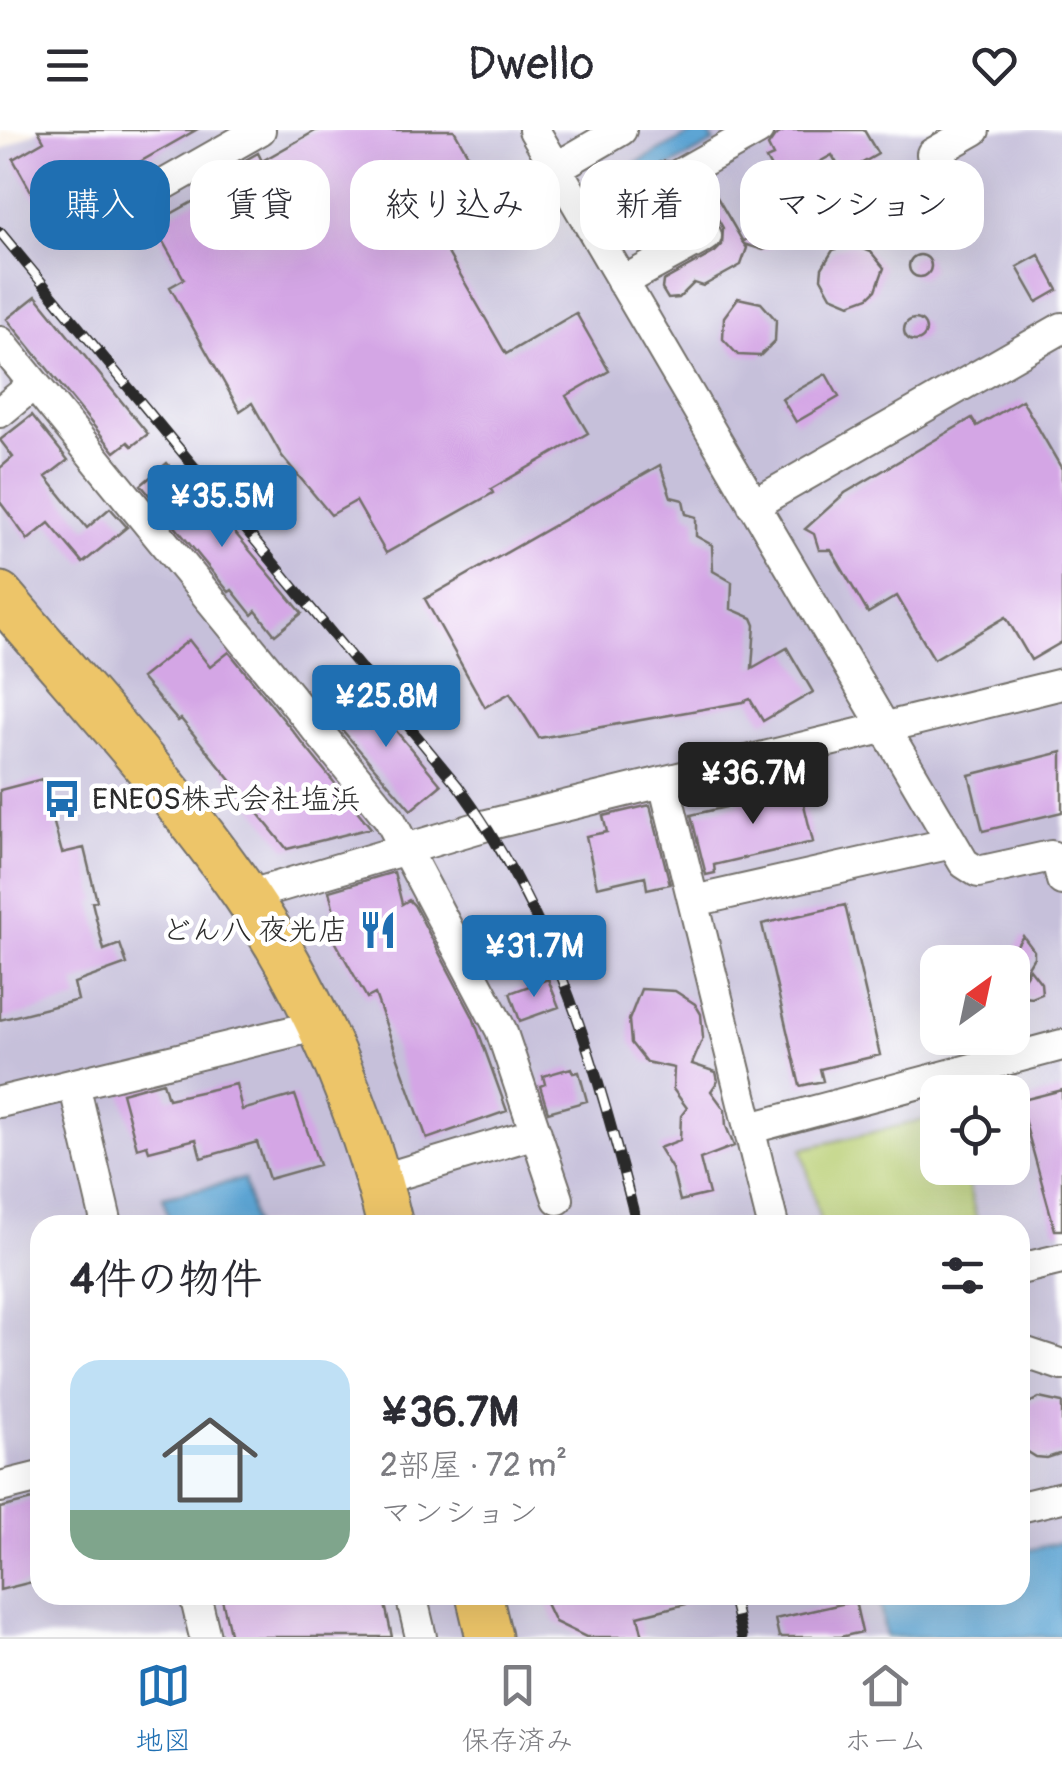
<!DOCTYPE html>
<html lang="ja">
<meta charset="utf-8">
<style>
:root{--surface:#fff;--page:#f7f7f7;--text:#2b2b33;--muted:#7c7c81;--line:#e1e1e2;--accent:#1f6fb2}
body{margin:0;font-family:Pangolin,"Klee One",sans-serif;background:var(--page);color:var(--text);height:100vh;display:flex;flex-direction:column;font-size:38px;white-space:nowrap}
*{box-sizing:border-box;margin:0}
p{font-size:32px;color:var(--muted)}
.icon{flex:none;width:55px;height:55px;fill:none;stroke:currentColor;stroke-width:2;stroke-linecap:round;stroke-linejoin:round}
.map{position:relative;flex:1;overflow:hidden}
.side{position:absolute;left:30px;top:1085px;width:1000px;height:390px;display:flex;flex-direction:column;background:var(--surface);border-radius:30px;box-shadow:0 10px 40px #0002}
.side>*{flex:none}
.top-card{position:absolute;left:30px;top:30px;width:1002px;height:90px;display:flex;gap:20px}
.needle{width:65px;rotate:33deg}
.tools{position:absolute;left:920px;top:815px;display:grid;gap:20px}
.tools a{display:grid;place-items:center;width:110px;height:110px;border-radius:20px;background:var(--surface);box-shadow:0 10px 40px #0002;font-size:50px}
.price{position:absolute;translate:-50% -85px;padding:0 22px;border-radius:10px;background:var(--accent);color:#fff;font-size:32px;line-height:65px;filter:drop-shadow(0 2px 5px #0008)}
.price::after{content:'';position:absolute;left:50%;top:60px;width:30px;height:22px;margin-left:-15px;background:inherit;clip-path:polygon(0 0,100% 0,50% 100%)}
.price.current{background:#222;color:#fff}
ul{padding:0;list-style:none}
li{display:flex;align-items:center;gap:30px;height:250px;padding:0 40px}
li+li{border-top:2px solid var(--line)}
li span{display:grid;place-items:center;flex:none;width:280px;height:200px;border-radius:30px;color:#555}
li>.icon{margin-inline-start:auto}
span .icon{width:120px;height:120px;fill:#fffc;stroke-width:1}
li b{font-size:42px}
h2{display:flex;justify-content:space-between;align-items:center;height:120px;padding:0 40px;font-size:42px}
.pill{padding:0 35px;border-radius:30px;background:var(--surface);box-shadow:0 10px 40px #0002;font-size:35px;line-height:90px}
.pill.current{background:var(--accent);color:#fff}
header{display:flex;justify-content:space-between;align-items:center;height:130px;padding:0 40px;background:var(--surface);font-size:45px;font-weight:600}
.dock{display:flex;justify-content:space-around;align-items:center;height:140px;border-top:2px solid var(--line);background:var(--surface);font-size:28px;color:var(--muted)}
.dock a{display:grid;justify-items:center;gap:5px}
.dock .current{color:var(--accent)}
.map>svg:first-child{display:block}
.industrial{fill:#c6c0da;fill-rule:evenodd}
.green{fill:#b8ce72;stroke:#727c4e;stroke-width:2.5}
.water{fill:#5da5d4;stroke:#446880;stroke-width:2.5}
.building{fill:#d4a6e5}
.lines{fill:none;stroke-linecap:round;stroke-linejoin:round}
.minor-casing{stroke:#73706b;stroke-width:34}
.highway-casing{stroke:#73706b;stroke-width:49}
.minor{stroke:#fff;stroke-width:30}
.highway{stroke:#edc569;stroke-width:45}
.rail-casing{stroke:#2b2b2b;stroke-width:11}
.rail{stroke:#fff;stroke-width:8;stroke-dasharray:22;stroke-linecap:butt}
.labels{text-anchor:middle;dominant-baseline:central;stroke-width:9;stroke-linejoin:round;paint-order:stroke}
.poi-label{font-size:30px;fill:#2b2b2b;stroke:#fff;text-anchor:start}
</style>
<header><svg class="icon" aria-label="menu" viewBox="0 0 24 24"><path d="M4 6h16M4 12h16M4 18h16"/></svg>Dwello<svg class="icon" aria-label="heart" viewBox="0 0 24 24"><path d="M12 20l-8-8c-3-5 5-10 8-4 3-6 11-1 8 4z"/></svg></header>
<div class="map">
<svg width="1062" height="1507" viewBox="0 0 1062 1507">
<rect width="100%" height="100%" fill="#fff"/>
<filter id="ink" filterUnits="userSpaceOnUse"><feTurbulence type="fractalNoise" baseFrequency=".01" numOctaves="2"/><feDisplacementMap in="SourceGraphic" scale="20" xChannelSelector="R" yChannelSelector="G"/><feConvolveMatrix kernelMatrix="1 2 1 2 8 2 1 2 1" color-interpolation-filters="sRGB"/></filter>
<filter id="wash" filterUnits="userSpaceOnUse"><feTurbulence type="fractalNoise" baseFrequency=".0048" numOctaves="4" result="noise"/><feDisplacementMap in="SourceGraphic" scale="40" xChannelSelector="R" yChannelSelector="G"/><feGaussianBlur stdDeviation="2.25" result="paint"/><feColorMatrix in="noise" values="0 0 0 0 0 0 0 0 0 0 0 0 0 0 0 0 0 1.4 0 .05"/><feComposite in="paint" operator="in"/></filter>
<g filter="url(#wash)">
<rect width="100%" height="100%" fill="#faf0e3"/>
<path class="industrial" d="M 39,0 L 1062,0 L 1062,1412 L 1020,1422 L 1020,1095 L 40,1095 L 40,1465 L 878,1465 L 886,1507 L 0,1507 L 0,21 ZM 938,832 L 1012,832 L 1012,908 L 938,908 ZM 938,962 L 1012,962 L 1012,1038 L 938,1038 Z"/>
<path class="green" d="M 937,987 L 938,1038 L 964,1038 L 978,1095 L 821,1095 L 802,1019 Z"/>
<path class="water" d="M 698,0 L 707,0 L 714,12 L 642,52 L 633,35 Z
M 244,1049 L 254,1095 L 170,1095 L 163,1067 Z
M 1062,1412 L 1062,1507 L 886,1507 L 878,1465 L 1020,1465 L 1020,1422 Z"/>
<g id="blocks">
<path class="building" d="M 38,0 L 196,0 L 55,80 L 45,64 L 36,70 L 13,29 L 44,11 Z
M 317,0 L 454,0 L 484,53 L 426,85 L 506,224 L 576,183 L 609,241 L 566,266 L 588,303 L 491,359 L 493,363 L 386,423 L 356,371 L 331,385 L 282,326 L 252,273 L 240,281 L 170,157 L 184,149 L 153,94 L 226,53 L 221,44 L 258,23 L 262,31 Z
M 786,0 L 864,0 L 878,24 L 843,44 L 832,25 L 780,54 L 766,29 L 773,26 L 768,16 L 775,6 Z
M 707,50 L 743,112 L 764,96 L 770,98 L 776,108 L 769,118 L 763,120 L 744,114 L 747,118 L 741,135 L 703,156 L 694,153 L 679,168 L 668,169 L 662,159 L 663,151 L 715,122 L 722,115 L 723,98 L 699,55 Z
M 664,69 L 680,99 L 641,120 L 624,91 Z
M 852,114 L 871,122 L 884,138 L 876,160 L 869,167 L 850,174 L 831,166 L 821,148 L 822,138 L 833,120 Z
M909 136a11 11 0 1 1 22 0a11 11 0 1 1-22 0Z
M 1039,125 L 1058,160 L 1037,172 L 1017,137 Z
M 36,166 L 148,304 L 132,316 L 128,312 L 115,322 L 7,189 Z
M 738,168 L 761,173 L 776,190 L 775,211 L 760,226 L 738,225 L 723,209 L 724,187 Z
M904 200a11 11 0 1 1 22 0a11 11 0 1 1-22 0Z
M 826,244 L 839,267 L 796,292 L 782,269 Z
M 1022,270 L 1062,339 L 1062,512 L 1031,530 L 1006,487 L 934,529 L 897,466 L 868,483 L 831,420 L 819,420 L 814,404 L 805,399 L 845,363 L 972,288 L 977,296 Z
M 32,285 L 68,330 L 46,347 L 87,398 L 110,378 L 127,397 L 83,433 L 49,393 L 28,410 L 0,372 L 0,338 L 13,327 L 0,310 Z
M 167,333 L 199,372 L 205,367 L 302,483 L 275,505 L 256,481 L 252,485 L 232,460 L 229,462 L 141,355 Z
M 660,335 L 671,367 L 683,370 L 686,384 L 696,387 L 696,406 L 712,415 L 713,441 L 732,452 L 731,479 L 752,488 L 755,495 L 752,538 L 787,518 L 813,562 L 763,591 L 750,569 L 743,572 L 539,608 L 510,563 L 485,577 L 425,469 Z
M 189,510 L 210,537 L 229,522 L 371,698 L 287,719 L 181,589 L 178,591 L 141,548 Z
M 363,561 L 441,655 L 411,680 L 331,587 Z
M 1062,622 L 1062,682 L 983,701 L 969,645 Z
M 42,649 L 62,723 L 84,718 L 97,771 L 92,772 L 104,820 L 120,814 L 127,834 L 74,853 L 78,870 L 0,890 L 0,660 Z
M 799,654 L 813,712 L 714,735 L 715,743 L 706,745 L 691,685 L 739,674 L 738,668 Z
M 650,675 L 670,754 L 647,759 L 645,746 L 597,757 L 586,706 L 607,702 L 603,686 Z
M 394,742 L 402,774 L 409,770 L 414,775 L 473,887 L 507,981 L 427,1009 L 375,864 L 367,868 L 326,795 L 336,789 L 329,761 Z
M 845,775 L 880,925 L 820,939 L 823,951 L 800,956 L 762,794 Z
M 1023,806 L 1034,821 L 1034,827 L 1025,842 L 1014,828 L 1013,821 Z
M 1030,839 L 1041,853 L 1042,864 L 1032,868 L 1025,867 L 1020,854 Z
M 548,849 L 559,877 L 520,891 L 510,863 Z
M 641,859 L 675,861 L 695,874 L 701,884 L 703,908 L 692,934 L 716,942 L 718,951 L 711,961 L 725,980 L 726,996 L 734,1016 L 700,1029 L 709,1064 L 680,1071 L 672,1039 L 659,1018 L 680,1010 L 681,986 L 687,978 L 673,959 L 674,938 L 646,932 L 631,913 L 629,890 Z
M 571,938 L 573,943 L 579,942 L 587,971 L 548,982 L 540,956 L 545,954 L 543,946 Z
M 163,952 L 168,969 L 236,954 L 242,980 L 295,965 L 319,1035 L 269,1049 L 257,1012 L 201,1028 L 196,1009 L 149,1021 L 147,1015 L 137,1018 L 122,963 Z
M 1062,960 L 1062,1100 L 1055,1100 L 1019,971 Z
M 1039,1268 L 1062,1273 L 1062,1323 L 1047,1328 L 1036,1327 L 1020,1317 L 1020,1277 Z
M 40,1368 L 40,1450 L 0,1460 L 0,1378 Z
M 221,1465 L 383,1465 L 392,1507 L 231,1507 Z
M 542,1465 L 689,1465 L 690,1473 L 638,1486 L 643,1507 L 586,1507 L 555,1492 Z
M 855,1471 L 862,1502 L 840,1507 L 779,1507 L 775,1489 Z"/>
</g>
</g>
<g filter="url(#ink)">
<use href="#blocks" fill-opacity="0" stroke="#73706b" stroke-width="2.5"/>
<g class="lines">
<g class="minor-casing">
<path id="minor" d="M 534,0 L 964,733 L 978,742 L 1051,726 L 1057,729 L 1062,750
M 932,24 L 974,0
M 556,38 L 621,0
M 673,48 L 758,0
M 144,66 L 260,0
M 588,90 L 665,47 L 673,48 L 706,106 L 622,152
M 0,212 L 389,688 L 501,900 L 558,1069
M 0,282 L 34,254
M 753,375 L 1062,198
M 664,653 L 773,1095
M 247,766 L 487,695 L 1062,554
M 694,771 L 952,713
M 74,954 L 107,1095
M 0,972 L 320,895
M 751,998 L 1062,915
M 379,1050 L 536,1003
M 1020,1139 L 1062,1129
M 1020,1221 L 1062,1235
M 0,1357 L 40,1347
M 1020,1377 L 1062,1367
M 195,1465 L 205,1507
M 411,1465 L 421,1507"/>
</g>
<g class="highway-casing">
<path id="highway" d="M 0,465 C 83,563 172,658 245,764 C 312,862 362,979 390,1095
M 479,1465 L 489,1507"/>
</g>
<use href="#minor" class="minor"/>
<use href="#highway" class="highway"/>
<g class="rail-casing">
<path id="rail" d="M 0,102 L 458,656 C 556,789 597,938 637,1095
M 732,1465 L 742,1507"/>
</g>
<use href="#rail" class="rail"/>
</g>
</g>
<defs>
<g id="bus-bare" transform="scale(3)"><path d="M-5-6H5V4H4V6H2V4H-2V6H-4V4H-5ZM-3.5-4V0h7V-4ZM-3.5 1.2v1.5H-2V1.2ZM2 1.2v1.5H3.5V1.2Z" fill="#1f6fb2" stroke="#fff" stroke-width="2.5" paint-order="stroke"/></g>
<g id="restaurant-bare" transform="scale(3)"><path d="M-5-6h1v4h1v-4h1v4h1v-4h1v5L-1.5 .5V6h-2V.5L-5-1ZM5-6V6H3V1.5H1.5Q1.5-4 5-6Z" fill="#1f6fb2" stroke="#fff" stroke-width="2.5" paint-order="stroke"/></g>
</defs>
<g fill-rule="evenodd">
<use href="#bus-bare" x="62" y="669"/>
<use href="#restaurant-bare" x="378" y="800"/>
</g>
<g class="labels">
<g class="poi-label">
<text x="92" y="669">ENEOS株式会社塩浜</text>
<text x="348" y="800" text-anchor="end">どん八 夜光店</text>
</g>
</g>
</svg>
<div class="tools">
<a><svg class="needle" viewBox="-14 -14 28 28"><path d="M0-13l5 13h-10z" fill="#e53935"/><path d="M0 13l5-13h-10z" fill="#7c7c81"/></svg></a>
<a><svg class="icon" aria-label="locate" viewBox="0 0 24 24"><circle cx="12" cy="12" r="6"/><path d="M12 2v4M12 18v4M2 12h4M18 12h4"/></svg></a>
</div>
<b class="price" style="left:222px;top:420px">¥35.5M</b>
<b class="price" style="left:386px;top:620px">¥25.8M</b>
<b class="price current" style="left:753px;top:697px">¥36.7M</b>
<b class="price" style="left:534px;top:870px">¥31.7M</b>
<div class="top-card">
<a class="pill current">購入</a>
<a class="pill">賃貸</a>
<a class="pill">絞り込み</a>
<a class="pill">新着</a>
<a class="pill">マンション</a>
</div>
<section class="side">
<h2>4件の物件<svg class="icon" aria-label="filters" viewBox="0 0 24 24"><path d="M4 7h16M4 17h16"/><circle cx="9" cy="7" r="2"/><circle cx="15" cy="17" r="2"/></svg></h2>
<ul>
<li><span style="background:linear-gradient(#bfe0f5 75%,#7fa58c 0)"><svg class="icon" aria-label="home" viewBox="0 0 24 24"><path d="M3 11l9-7 9 7M6 9v11h12V9"/></svg></span><div><b>¥36.7M</b><p>2部屋 · 72 m²</p><p>マンション</p></div></li>
</ul>
</section>
</div>
<nav class="dock">
<a class="current"><svg class="icon" aria-label="map" viewBox="0 0 24 24"><path d="M3 6l6-2 6 2 6-2v14l-6 2-6-2-6 2zM9 4v14M15 6v14"/></svg>地図</a>
<a><svg class="icon" aria-label="saved" viewBox="0 0 24 24"><path d="M7 4h10v16l-5-4-5 4z"/></svg>保存済み</a>
<a><svg class="icon" aria-label="home" viewBox="0 0 24 24"><path d="M3 11l9-7 9 7M6 9v11h12V9"/></svg>ホーム</a>
</nav>
